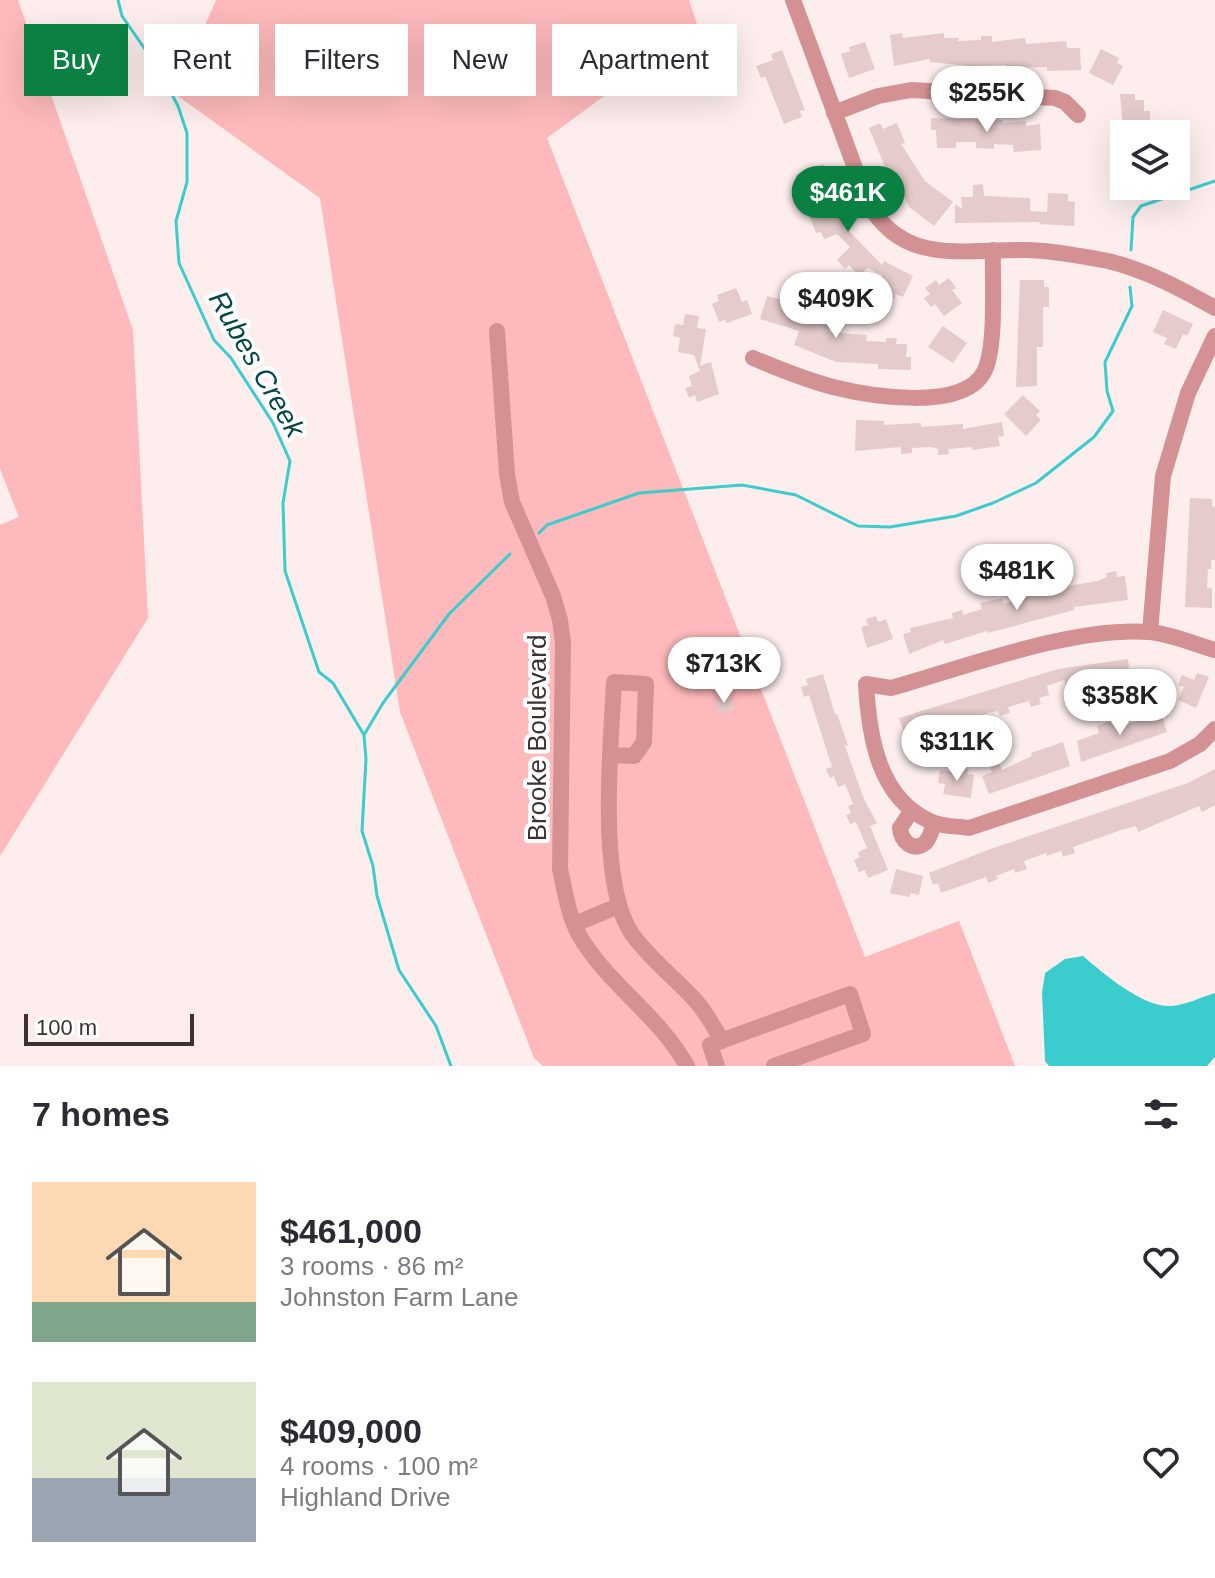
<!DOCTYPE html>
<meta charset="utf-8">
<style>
:root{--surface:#fff;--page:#f2f2f3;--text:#2b2b33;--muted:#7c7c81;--accent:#0b8043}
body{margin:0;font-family:Helvetica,sans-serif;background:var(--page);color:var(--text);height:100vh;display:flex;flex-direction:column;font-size:30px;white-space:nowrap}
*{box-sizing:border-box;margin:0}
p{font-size:26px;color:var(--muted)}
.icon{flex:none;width:44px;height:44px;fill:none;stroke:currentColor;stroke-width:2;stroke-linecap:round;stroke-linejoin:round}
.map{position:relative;height:1066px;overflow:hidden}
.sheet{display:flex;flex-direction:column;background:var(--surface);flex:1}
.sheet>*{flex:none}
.guide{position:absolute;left:24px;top:24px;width:800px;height:72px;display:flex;gap:16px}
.buttons{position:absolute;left:1110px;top:120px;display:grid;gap:16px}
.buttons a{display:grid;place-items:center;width:80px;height:80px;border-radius:0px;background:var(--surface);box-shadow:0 8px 32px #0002;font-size:40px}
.scale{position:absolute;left:24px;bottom:20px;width:170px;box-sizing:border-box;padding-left:8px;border:4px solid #3b3131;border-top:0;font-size:22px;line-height:28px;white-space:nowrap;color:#3b3131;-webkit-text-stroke:6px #fff;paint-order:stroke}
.price{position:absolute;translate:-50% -68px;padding:0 18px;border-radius:28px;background:#fff;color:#222;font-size:26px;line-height:52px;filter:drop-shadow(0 2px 4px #0008)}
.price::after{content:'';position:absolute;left:50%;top:48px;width:24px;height:18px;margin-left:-12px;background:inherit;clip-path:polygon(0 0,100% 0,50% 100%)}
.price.selected{background:var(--accent);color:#fff}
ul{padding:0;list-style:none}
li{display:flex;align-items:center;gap:24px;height:200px;padding:0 32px}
li span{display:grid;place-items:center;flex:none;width:224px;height:160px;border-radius:0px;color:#555}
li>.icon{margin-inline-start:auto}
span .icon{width:96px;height:96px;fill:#fffc;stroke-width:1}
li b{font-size:34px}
h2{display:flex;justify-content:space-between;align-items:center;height:96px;padding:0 32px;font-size:34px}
.chip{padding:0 28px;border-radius:0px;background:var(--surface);box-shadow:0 8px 32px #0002;font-size:28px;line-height:72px}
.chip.selected{background:var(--accent);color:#fff}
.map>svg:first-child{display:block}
.green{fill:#fdb9bb}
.water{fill:#3bcdce}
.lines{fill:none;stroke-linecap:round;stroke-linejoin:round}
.stream{stroke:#3bcdce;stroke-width:3}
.building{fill:#e5cbcb}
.minor{stroke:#d49194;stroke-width:16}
.labels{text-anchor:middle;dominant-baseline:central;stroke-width:8;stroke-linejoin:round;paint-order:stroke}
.street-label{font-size:26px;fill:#3b3131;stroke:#fff}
.water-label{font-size:28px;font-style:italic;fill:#054748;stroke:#fff}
</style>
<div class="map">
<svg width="1215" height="1066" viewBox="0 0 1215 1066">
<rect width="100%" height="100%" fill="#fdeded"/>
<path class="green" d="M 0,0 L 18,0 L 133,330 L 148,618 L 0,856 L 0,525 L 19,517 L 0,469 Z
M 216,0 L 689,0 L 698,27 L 547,138 L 865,957 L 959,921 L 1015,1066 L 543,1066 L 534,1058 L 400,712 L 320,198 L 175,94 Z"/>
<path class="water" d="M 1083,956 C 1104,974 1143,1008 1172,1006 C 1185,1005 1202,997 1215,993 L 1215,1057 L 1207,1066 L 1049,1066 L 1045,1061 L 1042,993 L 1045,973 L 1065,959 Z"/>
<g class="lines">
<path class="stream" d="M 118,0 L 122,16 L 158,68 L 178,106 L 187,133 L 187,182 L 176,221 L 179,263 L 214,340 L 231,358 L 273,423 L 290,461 L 283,503 L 285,571 L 319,672 L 333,683 L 364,735 L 366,759 L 362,831 L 373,866 L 377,896 L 399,970 L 436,1026 L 451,1066
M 1131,250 L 1133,217 L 1141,206 L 1215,181
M 539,533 L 547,525 L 639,493 L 742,485 L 796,495 L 858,526 L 890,527 L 956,516 L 993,503 L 1036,483 L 1094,437 L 1113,411 L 1107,391 L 1105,362 L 1132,306 L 1130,287
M 364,735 L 383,703 L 449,614 L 510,554"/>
</g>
<path class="building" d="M 902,33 L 903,38 L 944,33 L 944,38 L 959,38 L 958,41 L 981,40 L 981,36 L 992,36 L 992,42 L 1025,38 L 1026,44 L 1066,41 L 1067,48 L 1080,48 L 1081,70 L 1047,71 L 1047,67 L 1006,68 L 1006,65 L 970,66 L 930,62 L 930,59 L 894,66 L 890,35 Z
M 865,42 L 875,69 L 849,78 L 841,54 L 850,51 L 849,47 Z
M 1101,49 L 1119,58 L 1117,63 L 1123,66 L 1113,85 L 1089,73 Z
M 782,50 L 805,110 L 800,111 L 802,117 L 784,124 L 765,76 L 761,78 L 756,66 L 773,60 L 771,54 Z
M 1120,94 L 1135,94 L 1135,100 L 1144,100 L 1144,111 L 1150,111 L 1150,121 L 1143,121 L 1143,127 L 1123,127 Z
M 931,118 L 1003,120 L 1003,123 L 1026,121 L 1026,126 L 1040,124 L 1041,150 L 1014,152 L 1013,145 L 994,144 L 994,149 L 976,148 L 976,142 L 956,142 L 956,148 L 937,148 L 936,130 L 931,130 Z
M 880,123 L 883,129 L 897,123 L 905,143 L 901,144 L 925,181 L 953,202 L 934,226 L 909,207 L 901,190 L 896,193 L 881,170 L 885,167 L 869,128 Z
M 823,164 L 848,230 L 882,265 L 884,261 L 913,276 L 903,297 L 896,294 L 894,299 L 875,289 L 882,275 L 868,268 L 859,276 L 849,265 L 845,269 L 837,260 L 850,247 L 837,234 L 824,239 L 821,232 L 816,233 L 809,215 L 816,213 L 808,192 L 803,193 L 796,175 Z
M 983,184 L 984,196 L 1030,198 L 1030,211 L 1047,212 L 1048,193 L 1068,194 L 1068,201 L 1075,202 L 1074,226 L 1039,224 L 1040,222 L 955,223 L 955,204 L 962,209 L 961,197 L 973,197 L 973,185 Z
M 949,278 L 956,288 L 952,290 L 962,303 L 944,316 L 935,304 L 931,307 L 924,298 L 930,294 L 925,288 L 936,280 L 939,285 Z
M 1020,280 L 1044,280 L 1044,287 L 1049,287 L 1049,307 L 1043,307 L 1043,347 L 1037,347 L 1037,386 L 1016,387 Z
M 736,288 L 742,302 L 747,300 L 752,314 L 727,323 L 725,320 L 719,322 L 712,304 L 719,301 L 717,295 Z
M 767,296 L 779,299 L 780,296 L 795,300 L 790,317 L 811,324 L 812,319 L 831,326 L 829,332 L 867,335 L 866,341 L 886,342 L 886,338 L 897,338 L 896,344 L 907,344 L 906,357 L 911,357 L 911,370 L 878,369 L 878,364 L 836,362 L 794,345 L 799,331 L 760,319 Z
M 1163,310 L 1193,324 L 1187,336 L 1183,334 L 1176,349 L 1164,344 L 1167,338 L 1153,332 Z
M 685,314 L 699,316 L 697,328 L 706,329 L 700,366 L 711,362 L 719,394 L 697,402 L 695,395 L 689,398 L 685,388 L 692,386 L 689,376 L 700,371 L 694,355 L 678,352 L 680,338 L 673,336 L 675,324 L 683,325 Z
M 943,326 L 967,343 L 953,363 L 928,347 Z
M 1023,395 L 1040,411 L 1036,415 L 1041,420 L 1026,436 L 1004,414 Z
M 856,420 L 884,421 L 884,425 L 921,423 L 921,427 L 963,424 L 963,429 L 1002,422 L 1004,436 L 998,437 L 1000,446 L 973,450 L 972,447 L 948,449 L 949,454 L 938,455 L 938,449 L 931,447 L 912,448 L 912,453 L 901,454 L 901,447 L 855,451 Z
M 1190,498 L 1212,499 L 1212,506 L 1215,507 L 1215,560 L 1211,560 L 1211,569 L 1208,569 L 1207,588 L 1212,588 L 1212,608 L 1185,607 Z
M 1116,571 L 1117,577 L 1125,576 L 1128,600 L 1074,607 L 1074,610 L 988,633 L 987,631 L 945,644 L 943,640 L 909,654 L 903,634 L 911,632 L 910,628 L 953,618 L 952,613 L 962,610 L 963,615 L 982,609 L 980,603 L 1002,598 L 1004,604 L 1027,596 L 1025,591 L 1035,587 L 1037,592 L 1042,590 L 1044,595 L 1064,591 L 1063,587 L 1097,581 L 1107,577 L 1106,573 Z
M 876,616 L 878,622 L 886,619 L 893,639 L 867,648 L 861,627 L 868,625 L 866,619 Z
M 1128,659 L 1130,680 L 1120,681 L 1120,686 L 1110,687 L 1109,681 L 1088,683 L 1091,697 L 1084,699 L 1085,702 L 1070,705 L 1064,680 L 1047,686 L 1049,695 L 1039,698 L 1041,704 L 1031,707 L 1029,701 L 1008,707 L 1010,713 L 1000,716 L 998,711 L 988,713 L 970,719 L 972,724 L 962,727 L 960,721 L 937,729 L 938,731 L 929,734 L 930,737 L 920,741 L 918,734 L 911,737 L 908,729 L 903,730 L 899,718 L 1058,669 Z
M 1197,673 L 1209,677 L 1196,708 L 1178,700 L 1184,687 L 1178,685 L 1182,675 L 1194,680 Z
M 823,674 L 835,714 L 837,714 L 848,745 L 845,746 L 864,799 L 877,823 L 870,826 L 888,870 L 868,878 L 865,870 L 859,872 L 854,860 L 860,857 L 858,852 L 867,848 L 856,822 L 850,824 L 846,815 L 851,813 L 848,806 L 853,804 L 845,784 L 838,787 L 834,776 L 830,778 L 826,769 L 832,767 L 809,695 L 804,697 L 801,687 L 808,685 L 806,679 Z
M 730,696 L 734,709 L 719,714 L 715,701 Z
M 1161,713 L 1167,732 L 1081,762 L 1077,741 L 1099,733 L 1097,726 L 1113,720 L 1115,727 L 1121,725 L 1121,727 Z
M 1063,742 L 1070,766 L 989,794 L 982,776 L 992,772 L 990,767 L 1000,764 L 1002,770 L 1032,756 L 1031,753 Z
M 957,767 L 968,769 L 967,774 L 974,775 L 971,798 L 943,794 L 945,784 L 938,783 L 940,770 L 956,772 Z
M 1215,769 L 1215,805 L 1202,812 L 1199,806 L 1138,832 L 1136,826 L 1121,830 L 1073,847 L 1075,853 L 1063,857 L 1061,851 L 1047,856 L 1046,853 L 1024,861 L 1027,869 L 1015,873 L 1014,869 L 996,876 L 998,879 L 988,883 L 986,877 L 941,893 L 938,883 L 933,885 L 929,873 L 993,848 L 1188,783 Z
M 896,869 L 923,876 L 919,895 L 911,893 L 909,897 L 890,893 Z"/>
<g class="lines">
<path class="minor" d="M 793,0 L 868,203 C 905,268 966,248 1028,250 C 1054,251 1082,256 1108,261 C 1146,270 1181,289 1215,308
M 834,113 L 878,96 L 911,90 L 1055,98 L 1065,102 L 1078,115
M 497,331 L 507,474 L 512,502 L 553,596 L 560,620 L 563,643 L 560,869 C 565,891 568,915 579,935 C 608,985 658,1014 687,1066
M 753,358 C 779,369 806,380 833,387 C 869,396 963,412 984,372 C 997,347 992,281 993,250
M 1150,632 L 1163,476 L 1188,393 L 1215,336
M 1215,650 C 1194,644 1171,634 1150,632 C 1073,626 966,667 891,688 L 866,684 C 869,736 878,799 932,822 C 943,827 958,826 969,828 L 1170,761 L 1200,744 L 1215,729
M 611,755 L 634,756 L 644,742 L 646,684 L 614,682 C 611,745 597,883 632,934 C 649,958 675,978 695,1000 C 706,1012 714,1027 722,1041
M 912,810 L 900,828 C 901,840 912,853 925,843 C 930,838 932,830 934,823
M 575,924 L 618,906
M 717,1066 L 710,1045 L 850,994 L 863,1034 L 774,1066"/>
</g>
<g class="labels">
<g class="street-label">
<text transform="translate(537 738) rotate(-90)">Brooke Boulevard</text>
</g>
<g class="water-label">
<text transform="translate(257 364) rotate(60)">Rubes Creek</text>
</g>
</g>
</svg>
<div class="buttons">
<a><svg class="icon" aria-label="layers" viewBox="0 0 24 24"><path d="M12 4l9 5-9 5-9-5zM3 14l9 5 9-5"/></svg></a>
</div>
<div class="scale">100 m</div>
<b class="price" style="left:987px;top:134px">$255K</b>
<b class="price selected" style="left:848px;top:234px">$461K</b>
<b class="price" style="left:836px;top:340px">$409K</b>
<b class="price" style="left:1017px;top:612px">$481K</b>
<b class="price" style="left:724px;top:705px">$713K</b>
<b class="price" style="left:1120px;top:737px">$358K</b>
<b class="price" style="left:957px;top:783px">$311K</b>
<div class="guide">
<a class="chip selected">Buy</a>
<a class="chip">Rent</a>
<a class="chip">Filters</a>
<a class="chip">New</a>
<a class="chip">Apartment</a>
</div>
</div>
<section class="sheet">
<h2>7 homes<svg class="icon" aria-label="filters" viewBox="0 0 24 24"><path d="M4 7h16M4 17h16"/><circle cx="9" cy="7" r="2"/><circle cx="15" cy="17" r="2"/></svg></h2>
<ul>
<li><span style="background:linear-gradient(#ffd9b3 75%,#7fa58c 0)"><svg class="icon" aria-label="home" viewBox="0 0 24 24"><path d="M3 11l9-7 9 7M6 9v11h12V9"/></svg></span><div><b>$461,000</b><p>3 rooms · 86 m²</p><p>Johnston Farm Lane</p></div><svg class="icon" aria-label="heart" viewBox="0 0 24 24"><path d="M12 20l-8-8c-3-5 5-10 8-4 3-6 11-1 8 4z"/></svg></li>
<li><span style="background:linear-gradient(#dfe7d0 60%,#9aa5b1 0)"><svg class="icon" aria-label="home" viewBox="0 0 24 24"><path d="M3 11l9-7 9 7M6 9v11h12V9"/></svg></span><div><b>$409,000</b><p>4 rooms · 100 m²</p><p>Highland Drive</p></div><svg class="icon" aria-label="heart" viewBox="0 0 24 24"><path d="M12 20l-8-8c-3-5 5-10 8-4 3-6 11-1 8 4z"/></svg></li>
</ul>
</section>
